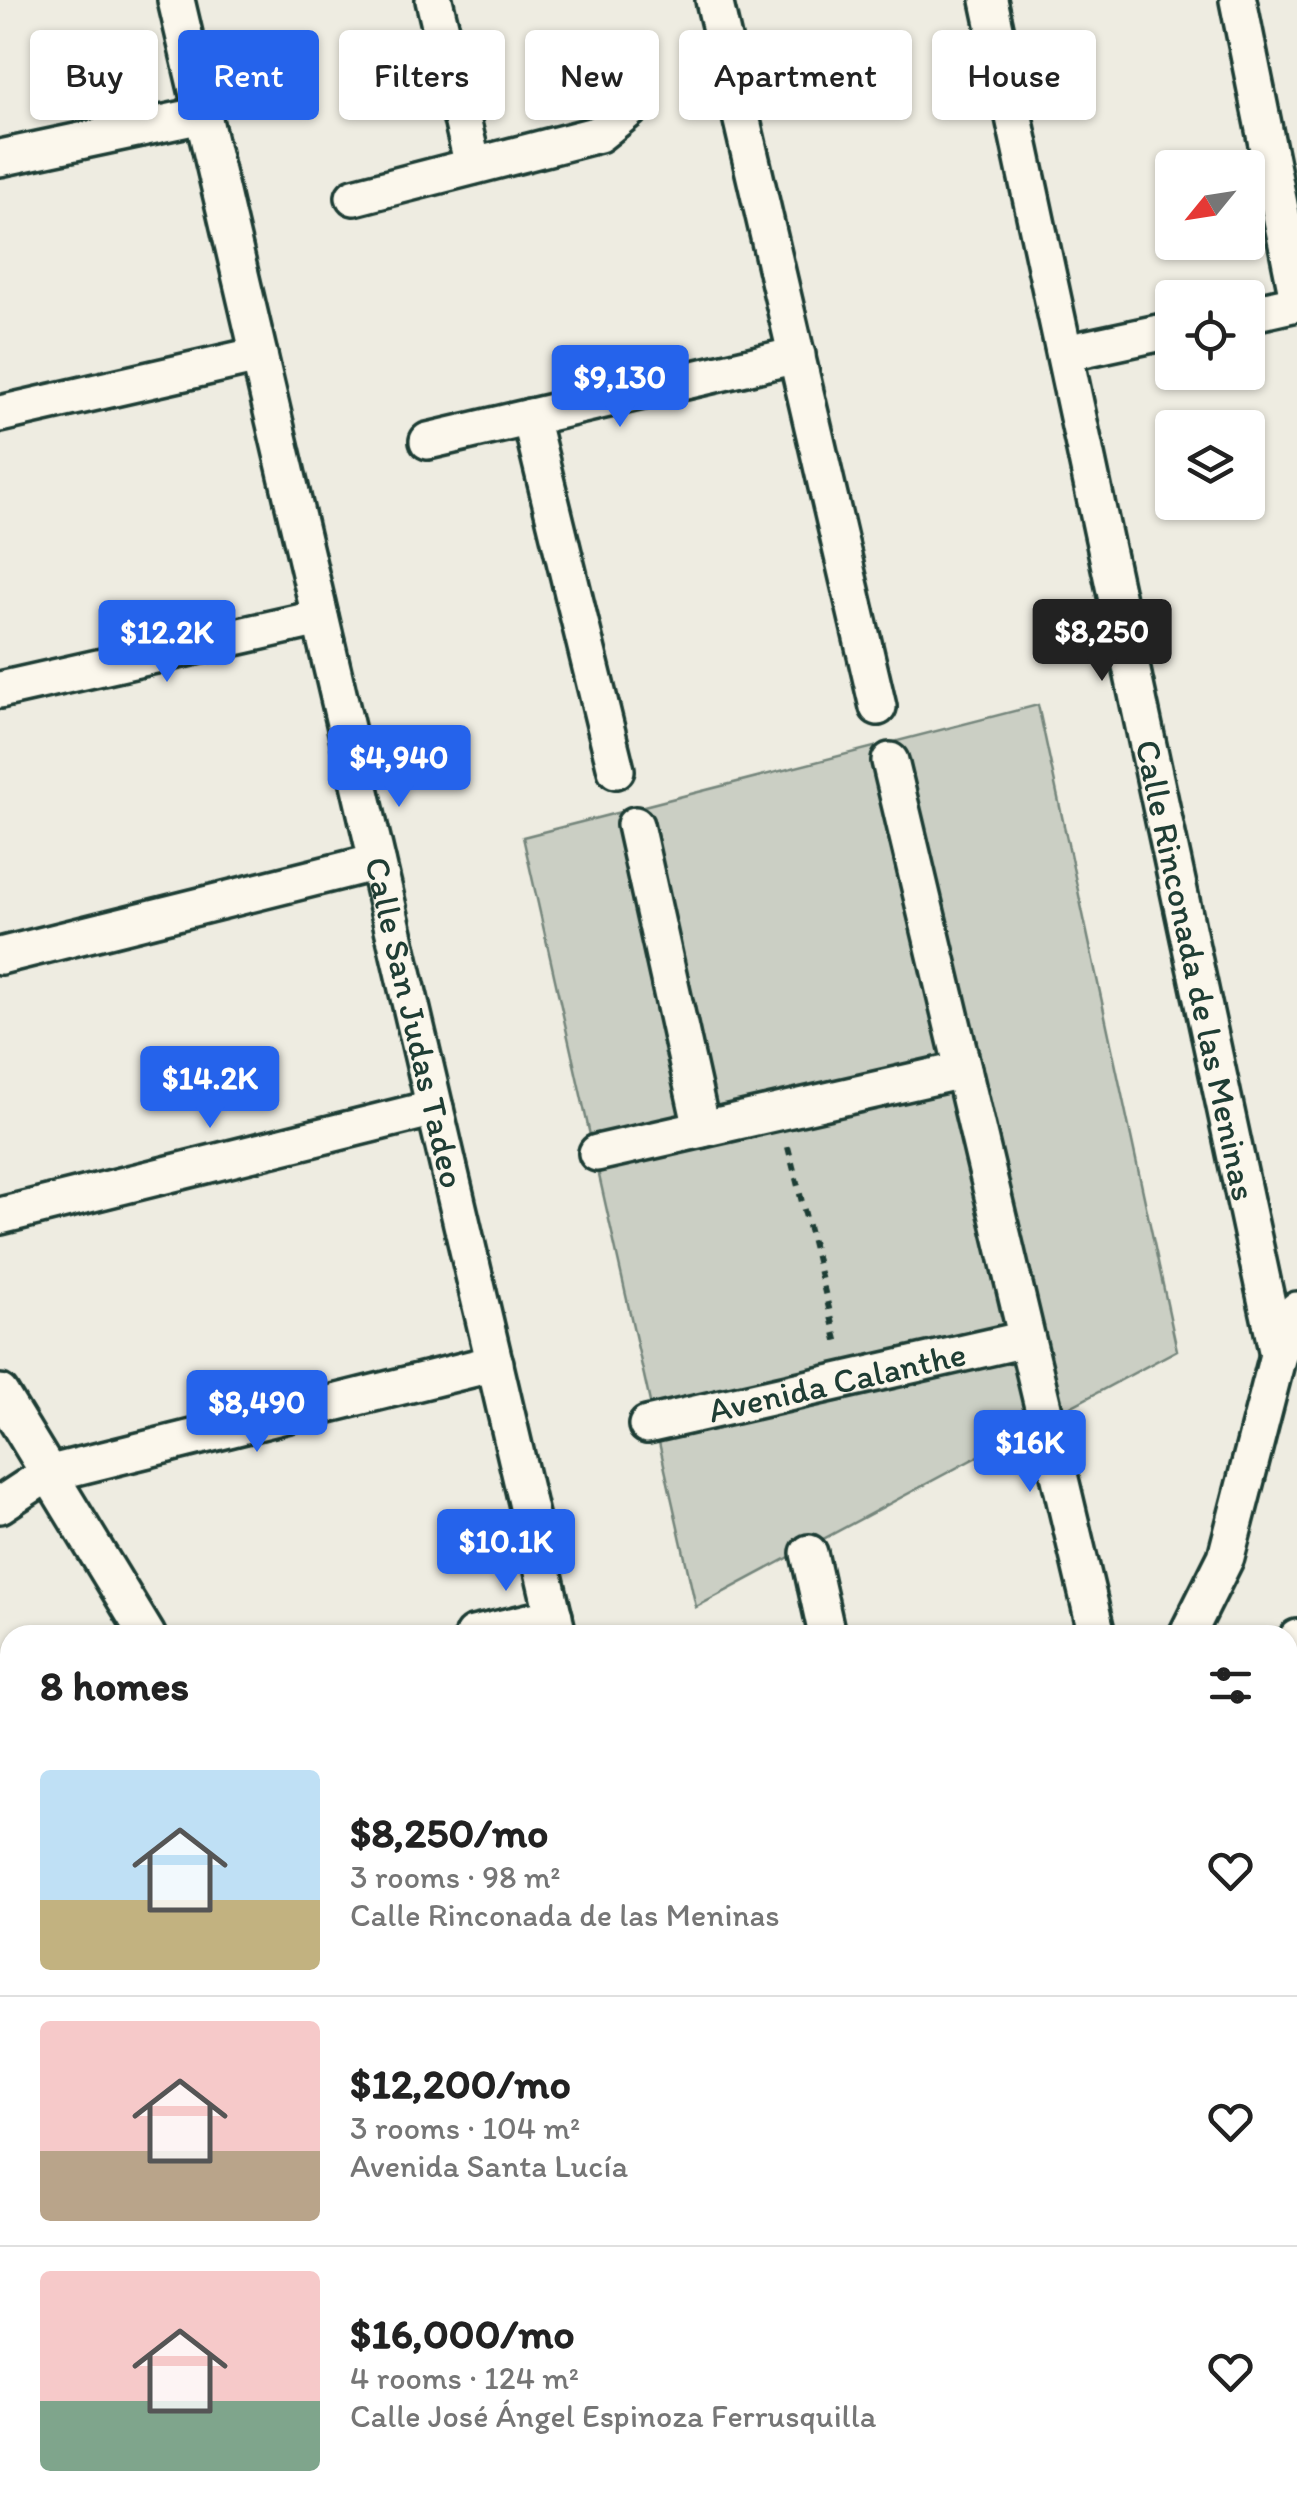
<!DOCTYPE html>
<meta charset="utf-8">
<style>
:root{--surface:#fff;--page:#f6f6f6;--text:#222;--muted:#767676;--line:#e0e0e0;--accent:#2563eb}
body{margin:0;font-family:Itim,sans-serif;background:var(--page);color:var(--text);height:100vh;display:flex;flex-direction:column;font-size:38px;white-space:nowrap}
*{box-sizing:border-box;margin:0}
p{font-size:32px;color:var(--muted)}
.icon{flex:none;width:55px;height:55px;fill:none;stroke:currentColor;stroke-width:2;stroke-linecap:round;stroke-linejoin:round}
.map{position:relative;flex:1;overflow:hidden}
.drawer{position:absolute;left:0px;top:1625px;width:1298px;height:890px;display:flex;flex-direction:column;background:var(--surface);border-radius:30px 30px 0 0;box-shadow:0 2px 8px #0004}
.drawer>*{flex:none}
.top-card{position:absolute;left:30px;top:30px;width:1238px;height:90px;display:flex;gap:20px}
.needle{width:65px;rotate:240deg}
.controls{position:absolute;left:1155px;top:150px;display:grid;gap:20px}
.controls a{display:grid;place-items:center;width:110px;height:110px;border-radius:10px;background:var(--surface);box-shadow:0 2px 8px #0004;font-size:50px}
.price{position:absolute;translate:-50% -85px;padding:0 22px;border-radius:10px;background:var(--accent);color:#fff;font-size:32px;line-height:65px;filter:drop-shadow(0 2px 5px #0008)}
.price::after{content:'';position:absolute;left:50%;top:60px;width:30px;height:22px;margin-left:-15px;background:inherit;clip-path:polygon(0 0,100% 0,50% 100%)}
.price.on{background:#222;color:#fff}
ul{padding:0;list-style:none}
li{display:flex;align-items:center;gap:30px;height:250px;padding:0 40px}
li+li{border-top:2px solid var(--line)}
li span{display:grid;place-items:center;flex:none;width:280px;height:200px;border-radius:10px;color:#555}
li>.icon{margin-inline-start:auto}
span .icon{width:120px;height:120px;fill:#fffc;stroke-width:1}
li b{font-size:42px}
h2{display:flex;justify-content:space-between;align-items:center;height:120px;padding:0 40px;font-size:42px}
.tag{padding:0 35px;border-radius:10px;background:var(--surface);box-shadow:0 2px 8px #0004;font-size:35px;line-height:90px}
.tag.on{background:var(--accent);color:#fff}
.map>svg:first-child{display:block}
.green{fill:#cbcfc4;stroke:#75867c;stroke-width:2.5}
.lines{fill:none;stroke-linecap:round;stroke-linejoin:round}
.street-casing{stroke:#1f3d34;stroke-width:42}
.secondary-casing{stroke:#1f3d34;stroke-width:58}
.path{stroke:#1f3d34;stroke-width:6;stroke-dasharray:8 8;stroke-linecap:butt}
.street{stroke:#fbf7ec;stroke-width:35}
.secondary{stroke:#fbf7ec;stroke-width:50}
.labels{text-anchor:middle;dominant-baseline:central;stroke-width:9;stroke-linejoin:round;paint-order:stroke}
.street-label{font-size:35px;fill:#1f3d34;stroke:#fbf7ec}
</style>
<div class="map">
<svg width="1297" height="2515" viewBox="0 0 1297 2515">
<rect width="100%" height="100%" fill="#eeece1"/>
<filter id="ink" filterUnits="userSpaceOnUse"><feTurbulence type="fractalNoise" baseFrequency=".01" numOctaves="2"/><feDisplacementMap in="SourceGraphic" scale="20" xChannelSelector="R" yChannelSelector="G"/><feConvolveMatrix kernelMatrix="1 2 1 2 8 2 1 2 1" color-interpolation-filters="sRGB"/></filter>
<g filter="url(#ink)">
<path class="green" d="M 1038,705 L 1177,1350 L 696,1607 L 523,837 Z
M 1297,1769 L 1297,1859 L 1288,1861 L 1288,1788 Z"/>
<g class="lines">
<g class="street-casing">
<g id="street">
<path id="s1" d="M 176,0 L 558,1635"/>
<path d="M 434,0 L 473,166"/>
<path d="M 714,0 L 878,707"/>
<path id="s2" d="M 989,0 L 1278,1355"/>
<path d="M 1238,0 L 1297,294"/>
<path d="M 0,158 L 203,115"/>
<path d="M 354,197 L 599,134 L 630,109"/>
<path d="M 1248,314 L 1297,303"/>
<path d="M 1065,353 L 1172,330"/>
<path d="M 0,414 L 259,355"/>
<path d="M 530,417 L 616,770"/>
<path d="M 428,441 L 797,355"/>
<path d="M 0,690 L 320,618"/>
<path d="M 890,761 L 1097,1635"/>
<path d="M 635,825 L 702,1129"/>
<path d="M 0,956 L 377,862"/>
<path d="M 597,1153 L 963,1070"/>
<path d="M 0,1216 L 435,1108"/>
<path d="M 0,1393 L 147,1635"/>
<path id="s3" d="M 647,1425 L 1026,1339"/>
<path d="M 0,1505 L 47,1474 L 495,1363"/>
<path d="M 809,1553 L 827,1635"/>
<path d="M 473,1635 L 554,1616"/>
<path d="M 1187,1635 L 1226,1557 L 1278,1355 L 1297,1310"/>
<path d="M 1288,1657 L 1297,1638"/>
<path d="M 1288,1870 L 1297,1868"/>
<path d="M 1288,2137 L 1297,2136"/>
<path d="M 777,2505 L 779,2515"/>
<path d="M 1034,2505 L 1037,2515"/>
<path d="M 211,2515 L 223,2505"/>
<path d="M 403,2515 L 415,2505"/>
<path d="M 1181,2515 L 1205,2505"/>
</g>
</g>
<g class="secondary-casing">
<path id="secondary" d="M 0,1912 L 10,1928
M 0,2060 L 10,2076
M 272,2505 L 278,2515
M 351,2505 L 357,2515"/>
</g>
<path class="path" d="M 788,1147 L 839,1348"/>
<use href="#street" class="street"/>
<use href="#secondary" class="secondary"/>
</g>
</g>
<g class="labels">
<g class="street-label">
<text stroke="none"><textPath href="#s2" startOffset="992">Calle Rinconada de las Meninas</textPath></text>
<text stroke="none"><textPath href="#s1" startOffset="1050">Calle San Judas Tadeo</textPath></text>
<text stroke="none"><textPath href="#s3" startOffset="195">Avenida Calanthe</textPath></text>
</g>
</g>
</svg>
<div class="controls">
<a><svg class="needle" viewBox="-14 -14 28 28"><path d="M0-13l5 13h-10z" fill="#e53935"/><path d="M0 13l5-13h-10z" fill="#767676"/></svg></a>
<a><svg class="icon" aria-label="locate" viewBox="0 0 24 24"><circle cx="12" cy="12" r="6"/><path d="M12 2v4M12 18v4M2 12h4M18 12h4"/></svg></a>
<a><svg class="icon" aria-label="layers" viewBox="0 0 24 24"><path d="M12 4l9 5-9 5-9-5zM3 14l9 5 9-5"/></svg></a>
</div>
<b class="price" style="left:620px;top:430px">$9,130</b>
<b class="price on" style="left:1102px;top:684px">$8,250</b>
<b class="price" style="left:167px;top:685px">$12.2K</b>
<b class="price" style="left:399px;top:810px">$4,940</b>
<b class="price" style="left:210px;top:1131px">$14.2K</b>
<b class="price" style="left:257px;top:1455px">$8,490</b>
<b class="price" style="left:1030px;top:1495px">$16K</b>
<b class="price" style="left:506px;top:1594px">$10.1K</b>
<div class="top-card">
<a class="tag">Buy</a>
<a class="tag on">Rent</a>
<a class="tag">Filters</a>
<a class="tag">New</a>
<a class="tag">Apartment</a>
<a class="tag">House</a>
</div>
<section class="drawer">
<h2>8 homes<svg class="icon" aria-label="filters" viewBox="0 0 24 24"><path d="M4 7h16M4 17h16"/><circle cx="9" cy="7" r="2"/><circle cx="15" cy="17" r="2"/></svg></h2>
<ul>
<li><span style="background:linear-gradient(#bfe0f5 65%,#c2b280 0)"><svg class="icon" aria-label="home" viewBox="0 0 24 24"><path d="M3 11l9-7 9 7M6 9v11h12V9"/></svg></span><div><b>$8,250/mo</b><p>3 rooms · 98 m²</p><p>Calle Rinconada de las Meninas</p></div><svg class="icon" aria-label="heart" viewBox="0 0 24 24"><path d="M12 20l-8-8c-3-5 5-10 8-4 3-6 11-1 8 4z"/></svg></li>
<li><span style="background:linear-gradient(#f6c9c9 65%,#b9a48a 0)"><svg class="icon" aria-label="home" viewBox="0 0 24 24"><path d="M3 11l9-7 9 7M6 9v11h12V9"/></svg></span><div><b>$12,200/mo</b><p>3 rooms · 104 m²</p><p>Avenida Santa Lucía</p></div><svg class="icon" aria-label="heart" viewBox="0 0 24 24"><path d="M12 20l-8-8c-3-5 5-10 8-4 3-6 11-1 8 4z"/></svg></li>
<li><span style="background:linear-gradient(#f6c9c9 65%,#7fa58c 0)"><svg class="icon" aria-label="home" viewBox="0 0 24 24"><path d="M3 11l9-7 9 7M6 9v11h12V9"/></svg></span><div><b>$16,000/mo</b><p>4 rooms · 124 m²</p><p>Calle José Ángel Espinoza Ferrusquilla</p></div><svg class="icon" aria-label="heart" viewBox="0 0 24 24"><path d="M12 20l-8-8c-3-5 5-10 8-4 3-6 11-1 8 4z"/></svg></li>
</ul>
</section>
</div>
